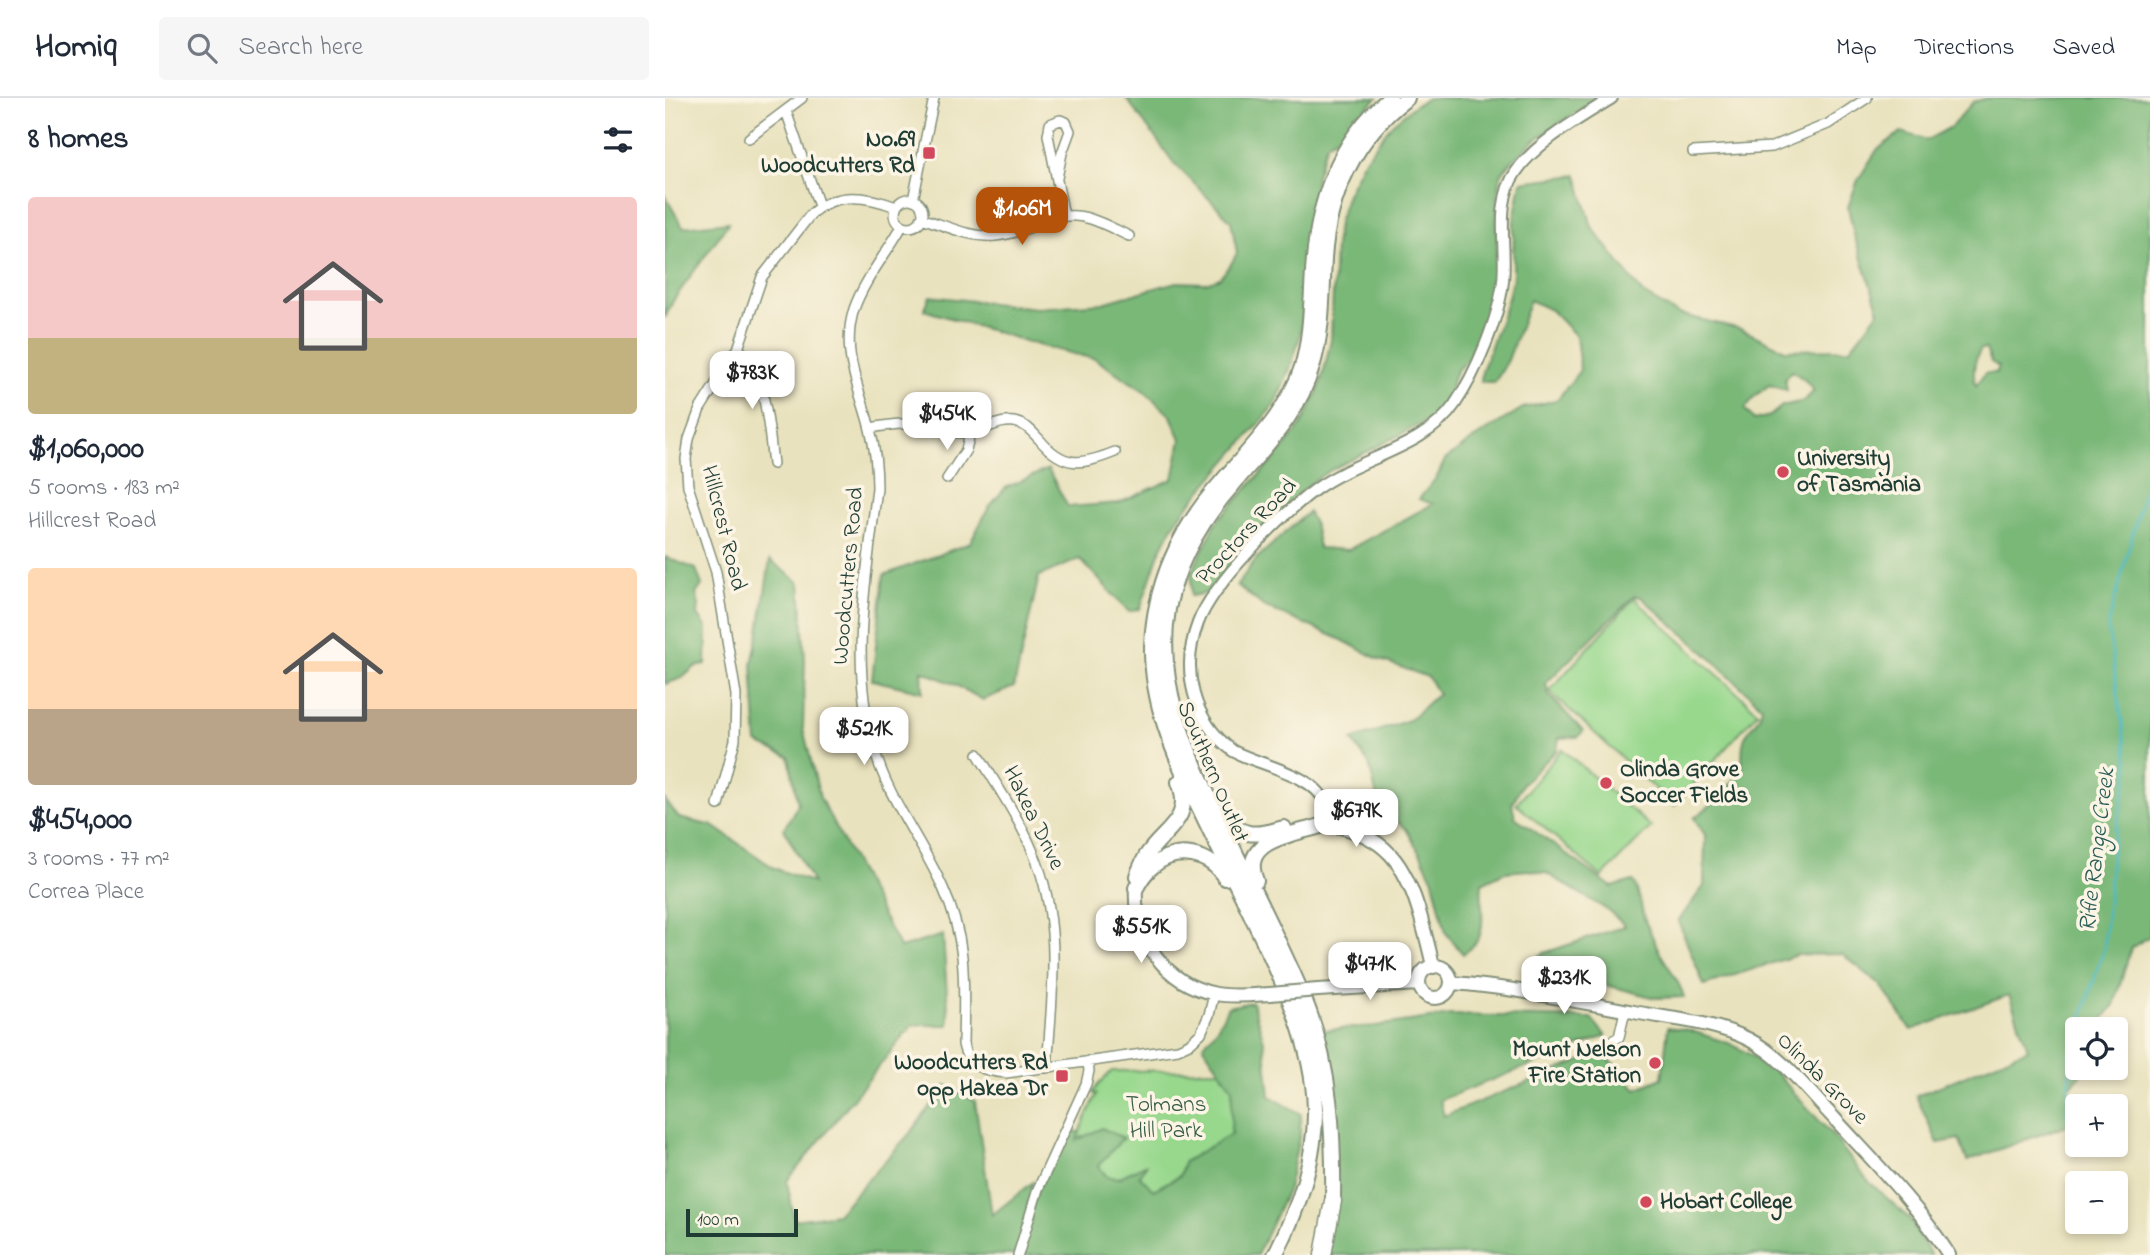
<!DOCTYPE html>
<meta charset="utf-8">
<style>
:root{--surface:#fff;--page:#f6f6f7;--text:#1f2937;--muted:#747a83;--line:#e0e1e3;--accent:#b45309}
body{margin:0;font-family:"Indie Flower",sans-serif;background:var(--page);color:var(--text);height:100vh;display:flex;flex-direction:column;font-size:26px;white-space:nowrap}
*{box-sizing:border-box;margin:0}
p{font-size:23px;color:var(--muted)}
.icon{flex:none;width:38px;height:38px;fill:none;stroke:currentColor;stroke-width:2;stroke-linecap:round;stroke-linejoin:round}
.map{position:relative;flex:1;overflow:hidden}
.side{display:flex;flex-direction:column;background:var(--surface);width:665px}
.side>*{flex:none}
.tools{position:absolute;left:1400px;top:919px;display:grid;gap:14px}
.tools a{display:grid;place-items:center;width:63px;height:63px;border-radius:7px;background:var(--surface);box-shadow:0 4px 10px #0003;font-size:35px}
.scale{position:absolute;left:21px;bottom:18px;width:112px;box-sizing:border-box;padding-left:7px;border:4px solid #1f3d34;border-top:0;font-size:19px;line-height:24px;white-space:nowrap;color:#1f3d34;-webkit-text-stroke:5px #fcf5e5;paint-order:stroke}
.price{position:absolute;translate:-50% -60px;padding:0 16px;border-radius:14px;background:#fff;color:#222;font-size:23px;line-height:46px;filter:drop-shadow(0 2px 4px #0008)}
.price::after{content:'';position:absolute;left:50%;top:42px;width:21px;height:16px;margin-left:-10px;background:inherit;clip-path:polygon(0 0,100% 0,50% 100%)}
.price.on{background:var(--accent);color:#fff}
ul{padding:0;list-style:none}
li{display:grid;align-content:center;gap:14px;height:371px;padding:0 28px}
li span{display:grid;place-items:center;height:217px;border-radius:7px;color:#555}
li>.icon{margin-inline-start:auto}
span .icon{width:126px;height:126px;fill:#fffc;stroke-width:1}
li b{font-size:30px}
h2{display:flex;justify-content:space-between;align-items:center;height:84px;padding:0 28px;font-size:30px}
header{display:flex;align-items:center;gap:42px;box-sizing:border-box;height:98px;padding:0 35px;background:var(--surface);border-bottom:2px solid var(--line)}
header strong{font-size:33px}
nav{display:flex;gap:38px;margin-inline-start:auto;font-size:24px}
.search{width:490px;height:63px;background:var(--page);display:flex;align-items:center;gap:18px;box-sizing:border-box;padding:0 24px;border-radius:7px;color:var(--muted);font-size:26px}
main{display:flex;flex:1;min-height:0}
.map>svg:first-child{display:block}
.green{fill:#98d88d;stroke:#5c8a60;stroke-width:2}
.forest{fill:#7ab878;stroke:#4c7a56;stroke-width:2;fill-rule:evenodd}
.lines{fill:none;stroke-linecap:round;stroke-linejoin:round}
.stream{stroke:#4ab9c2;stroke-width:2.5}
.minor-casing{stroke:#849079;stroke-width:12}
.tertiary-casing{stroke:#849079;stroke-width:14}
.secondary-casing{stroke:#849079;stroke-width:16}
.trunk-casing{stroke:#849079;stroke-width:18}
.motorway-casing{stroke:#849079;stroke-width:19}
.minor{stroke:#fff;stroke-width:9}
.tertiary{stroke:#fff;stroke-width:10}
.secondary{stroke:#fff;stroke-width:12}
.trunk{stroke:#fff;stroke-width:14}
.motorway{stroke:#fff;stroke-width:16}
.secondary-bridge-casing{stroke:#849079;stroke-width:16;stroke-linecap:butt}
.secondary-bridge{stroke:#fff;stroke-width:12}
.poi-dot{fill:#d1495b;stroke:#fcf5e5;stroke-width:2.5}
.labels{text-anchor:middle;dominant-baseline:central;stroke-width:7;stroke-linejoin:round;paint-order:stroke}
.poi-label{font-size:23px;font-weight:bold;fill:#1f3d34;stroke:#fcf5e5;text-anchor:end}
.street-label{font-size:23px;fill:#1f3d34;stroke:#fcf5e5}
.park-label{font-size:23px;fill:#375c46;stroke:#fcf5e5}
.water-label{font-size:24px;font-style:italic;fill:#2a5c58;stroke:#fcf5e5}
</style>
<header>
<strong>Homiq</strong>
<div class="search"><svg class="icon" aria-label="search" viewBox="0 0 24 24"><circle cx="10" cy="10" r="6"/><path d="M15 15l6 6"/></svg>Search here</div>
<nav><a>Map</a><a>Directions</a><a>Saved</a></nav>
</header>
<main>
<section class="side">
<h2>8 homes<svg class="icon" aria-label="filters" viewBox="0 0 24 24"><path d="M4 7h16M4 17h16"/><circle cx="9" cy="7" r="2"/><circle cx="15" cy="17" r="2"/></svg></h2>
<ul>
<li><span style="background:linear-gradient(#f6c9c9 65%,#c2b280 0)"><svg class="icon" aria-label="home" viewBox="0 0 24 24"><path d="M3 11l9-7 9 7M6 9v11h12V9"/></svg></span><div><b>$1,060,000</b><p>5 rooms · 183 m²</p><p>Hillcrest Road</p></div></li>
<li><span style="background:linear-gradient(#ffd9b3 65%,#b9a48a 0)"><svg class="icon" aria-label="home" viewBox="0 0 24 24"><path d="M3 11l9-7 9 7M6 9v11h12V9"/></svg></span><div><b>$454,000</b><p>3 rooms · 77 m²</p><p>Correa Place</p></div></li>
</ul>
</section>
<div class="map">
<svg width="1485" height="1157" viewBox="0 0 1485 1157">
<rect width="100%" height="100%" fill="#fcf5e5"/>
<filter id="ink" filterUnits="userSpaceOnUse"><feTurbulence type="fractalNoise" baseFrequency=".0143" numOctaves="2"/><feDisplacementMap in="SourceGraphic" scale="14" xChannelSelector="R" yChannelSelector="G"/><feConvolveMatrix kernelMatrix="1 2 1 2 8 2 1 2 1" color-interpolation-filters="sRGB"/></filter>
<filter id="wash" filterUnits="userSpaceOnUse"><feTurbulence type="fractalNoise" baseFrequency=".00686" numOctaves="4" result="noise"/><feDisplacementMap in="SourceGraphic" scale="28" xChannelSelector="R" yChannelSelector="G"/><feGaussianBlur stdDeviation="1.57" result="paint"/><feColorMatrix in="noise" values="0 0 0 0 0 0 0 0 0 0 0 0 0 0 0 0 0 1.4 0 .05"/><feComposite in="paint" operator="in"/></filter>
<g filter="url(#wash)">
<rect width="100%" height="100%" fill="#e9e2be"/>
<path class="green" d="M 969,500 L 1093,614 L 1009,708 L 884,593 Z
M 897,651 L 986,729 L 937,779 L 851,706 Z
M 556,972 L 567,990 L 567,1036 L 519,1064 L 515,1077 L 488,1093 L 473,1077 L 481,1068 L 453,1080 L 442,1079 L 433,1067 L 457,1039 L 437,1031 L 411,1042 L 432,996 L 428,995 L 432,988 L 447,973 Z"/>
<path class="forest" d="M 461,0 L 712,0 L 676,37 L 662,45 L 650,81 L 650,108 L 644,129 L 641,155 L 639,214 L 634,242 L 625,271 L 611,304 L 599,320 L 522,409 L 508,428 L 494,455 L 475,511 L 464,514 L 415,461 L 374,478 L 349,589 L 318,602 L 289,586 L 257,573 L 258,594 L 207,582 L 219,477 L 305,445 L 324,409 L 340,390 L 383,371 L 403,409 L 454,405 L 508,381 L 516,341 L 506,318 L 479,293 L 430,261 L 376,248 L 259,212 L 265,198 L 371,210 L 438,205 L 511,184 L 541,185 L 555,180 L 566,166 L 572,155 L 566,123 L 509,65 Z
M 763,0 L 932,0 L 870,42 L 849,61 L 836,76 L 832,99 L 832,170 L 828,196 L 804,260 L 791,273 L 780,307 L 770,319 L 664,373 L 646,385 L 598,429 L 542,495 L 526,498 L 526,475 L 552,423 L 617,352 L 636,327 L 655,289 L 666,242 L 670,148 L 673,125 L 681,98 L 698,64 L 727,26 L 750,7 Z
M 1323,0 L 1485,0 L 1485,838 L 1466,850 L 1449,907 L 1430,931 L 1412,931 L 1412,970 L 1422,970 L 1403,991 L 1410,1024 L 1302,1063 L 1294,1041 L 1273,1045 L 1251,998 L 1363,951 L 1344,897 L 1246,932 L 1216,887 L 1177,856 L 1132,857 L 1039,887 L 1013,823 L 1039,788 L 1040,737 L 1029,720 L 1051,703 L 1077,673 C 1078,660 1075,645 1083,634 C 1090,623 1094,624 1097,609 L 1045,559 L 976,499 L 969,498 L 881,585 L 883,596 L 918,633 L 913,639 L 894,640 L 892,652 L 858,685 L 847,706 L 850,719 L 947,789 L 968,783 C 976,796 975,810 981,825 C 986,835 990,845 995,855 C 1004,870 1014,882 1019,899 L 990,900 L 862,866 L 879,855 L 960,828 L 944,813 L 881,775 L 864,772 L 840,774 L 817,785 C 814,814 827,838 798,856 L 781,835 L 768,782 L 756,757 L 741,731 L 714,708 L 704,666 L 687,642 L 744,622 L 773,596 L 763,579 L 713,561 L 677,542 L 598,508 L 572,487 L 591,461 L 643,414 L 649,425 L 654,450 L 683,452 L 768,406 L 754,401 L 772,379 L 780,362 L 811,339 L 858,310 L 892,302 L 915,272 L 911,238 L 886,212 L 865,202 L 843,262 L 830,284 L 816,284 L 817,273 L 841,207 L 848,181 L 849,122 L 856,84 L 912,77 L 927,129 L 978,196 L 1013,216 L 1076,231 L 1120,252 L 1185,251 L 1214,213 L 1189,137 L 1183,109 L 1193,82 L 1212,52 L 1236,34 L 1262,42 L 1286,29 L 1308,4 ZM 1316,251 L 1321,251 L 1326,264 L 1334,269 L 1331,275 L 1320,275 L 1311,288 C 1307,277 1309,261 1316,251 ZM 1127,273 L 1140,282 L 1149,293 L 1139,303 L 1117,308 L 1105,318 L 1089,322 L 1080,311 L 1090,298 L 1104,287 L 1122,292 L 1120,280 Z
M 0,98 L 18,129 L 64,124 L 8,203 L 0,220 Z
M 0,459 L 31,471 L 37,487 L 31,496 L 34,507 L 33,517 L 42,530 L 41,566 L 30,569 L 17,580 L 0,586 Z
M 105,462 L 135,485 L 140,562 L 138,630 L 155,700 L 235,850 L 278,837 L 284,927 L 247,927 L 122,1083 L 129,1122 L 172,1116 L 247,1033 L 281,987 L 310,1003 L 327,1117 L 368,1084 L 351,1157 L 0,1157 L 0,702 L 14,720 L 48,728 L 109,770 L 148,785 L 119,731 L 133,706 L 124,659 L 92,645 L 87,566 L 94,533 Z
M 587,904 L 599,943 L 605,998 L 636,1016 L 635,1036 L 623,1091 L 592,1157 L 353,1157 L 373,1091 L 403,1033 L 415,1034 L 412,1042 L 437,1030 L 458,1040 L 433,1068 L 442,1079 L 453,1080 L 482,1066 L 474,1077 L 488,1092 L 515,1078 L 519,1064 L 566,1036 L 567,990 L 538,948 L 552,930 L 563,909 Z
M 785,917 L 926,920 L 941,938 L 775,1002 L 779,1018 L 938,954 L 971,991 L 997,980 L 1003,929 L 1024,932 L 1066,946 L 1105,968 L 1168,1038 L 1202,1082 L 1245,1121 L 1266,1157 L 658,1157 L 668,1103 L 650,933 L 711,928 Z"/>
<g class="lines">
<path class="stream" d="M 1413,931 L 1439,851 L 1448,745 L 1464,673 L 1443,528 L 1485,371
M 1402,1019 L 1406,960 L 1412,934"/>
</g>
</g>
<g filter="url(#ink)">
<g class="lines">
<g class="minor-casing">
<path id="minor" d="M 121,13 L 154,108
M 84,40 L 137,0
M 1028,54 L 1107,49 L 1163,26 L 1202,0
M 392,80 L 397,55 L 405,33 L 401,24 L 395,22 L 385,26 L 383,37 L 399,118
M230 115a14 14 0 1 1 28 0a14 14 0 1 1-28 0Z
M 248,102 L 269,0
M 256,120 C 279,127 305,140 330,138 C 354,136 374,125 397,119 C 419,113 444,129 464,138
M 237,128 C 222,155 199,182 189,211 C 175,255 195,290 205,331 C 210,350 212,370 212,390 C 202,477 184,561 208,647 C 222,700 256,741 278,790 C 303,844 299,888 298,946 C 302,969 320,973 341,975 L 513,951 L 524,946 L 536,935 L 544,917 L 549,896
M 73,251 C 101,271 104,334 108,366
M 205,330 C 223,327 240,324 258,327 C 274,329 290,337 306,334 C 322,332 336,320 353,325 C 362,327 367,334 374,341 C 399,371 417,367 450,354
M 282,381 L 301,352 L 305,335
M 313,656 C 332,688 354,720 368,754 C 398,824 387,897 382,970
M 53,707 L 70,642 L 71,597 L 51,474 L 23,388 L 21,361 L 24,341 L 35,311 L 73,251 L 97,179 L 146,116 C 170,93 203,98 231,109
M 939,947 L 954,939 L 960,913
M 353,1157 L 373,1091 L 421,986 L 424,973 L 423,963"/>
</g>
<g class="tertiary-casing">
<path id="tertiary" d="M 662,726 C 663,718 664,711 660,704 C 648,676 594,667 568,653 C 528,623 515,572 533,525 C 548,485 617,416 651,391 C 693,360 761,350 790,306 C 811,275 834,220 838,183 C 842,148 829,105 851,74 C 871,44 917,19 947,0"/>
</g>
<g class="secondary-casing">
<path id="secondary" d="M 662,726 C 721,736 741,766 756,820 C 760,836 765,852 768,869
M 471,790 C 468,840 500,886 551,896 C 568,899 587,897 605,896
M754 884a16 16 0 1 1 32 0a16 16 0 1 1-32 0Z
M 787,885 C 848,889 909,903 969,914 C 1006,921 1049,924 1083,941 C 1117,958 1142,992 1168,1019 C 1208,1063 1252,1106 1284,1157
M 653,892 L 754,886"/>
</g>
<g class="trunk-casing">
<path id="trunk" d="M 558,715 C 574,741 592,738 619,730
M 472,778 C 475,771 478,763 482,757 C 499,731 529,722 514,684
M 591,783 C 573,739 635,736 662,726
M 471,790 C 476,781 480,774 488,768 C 511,748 545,755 560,780
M 668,1103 C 669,1038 666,973 643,911 C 634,887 622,863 611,839 C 592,799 572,759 553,719 C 522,653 490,586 503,511 C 512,462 537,421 570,384 C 600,348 634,316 647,269 C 658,234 657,197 659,161 C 663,97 690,39 742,0
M 610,1157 C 633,1112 651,1063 650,1011 C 648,940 612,871 582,808 C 565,774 549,740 532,705 C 509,656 486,604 487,548 C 489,488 514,432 554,387 C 585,350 622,316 637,269 C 646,238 646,206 648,174 C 652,107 671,44 725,0"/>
</g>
<g class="motorway-casing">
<path id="motorway" d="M 658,1157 L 668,1103"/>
</g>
<use href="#minor" class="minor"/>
<use href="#tertiary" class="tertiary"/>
<use href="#secondary" class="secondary"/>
<use href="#trunk" class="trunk"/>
<use href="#motorway" class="motorway"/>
<g class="secondary-bridge-casing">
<path id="secondary-bridge" d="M 605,896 L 653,892"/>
</g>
<use href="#secondary-bridge" class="secondary-bridge"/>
</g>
</g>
<g class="poi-dot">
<rect x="257" y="48" width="14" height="14" rx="3.5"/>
<circle cx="1118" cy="374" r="7"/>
<circle cx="941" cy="685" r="7"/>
<circle cx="990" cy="965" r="7"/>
<rect x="390" y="971" width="14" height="14" rx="3.5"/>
<circle cx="981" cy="1104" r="7"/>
</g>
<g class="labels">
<g class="poi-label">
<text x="250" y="42">No.69<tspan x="250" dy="26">Woodcutters Rd</tspan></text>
<text x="1132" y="361" text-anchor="start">University<tspan x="1132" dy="26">of Tasmania</tspan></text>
<text x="955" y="672" text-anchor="start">Olinda Grove<tspan x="955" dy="26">Soccer Fields</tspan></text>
<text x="976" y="952">Mount Nelson<tspan x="976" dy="26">Fire Station</tspan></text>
<text x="383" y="965">Woodcutters Rd<tspan x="383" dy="26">opp Hakea Dr</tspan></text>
<text x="995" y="1104" text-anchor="start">Hobart College</text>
</g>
<g class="street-label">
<text transform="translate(58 430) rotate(76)">Hillcrest Road</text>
<text transform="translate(582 434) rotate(-47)">Proctors Road</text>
<text transform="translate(184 478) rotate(-85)">Woodcutters Road</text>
<text transform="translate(547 674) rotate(67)">Southern Outlet</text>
<text transform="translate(368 720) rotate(64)">Hakea Drive</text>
<text transform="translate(1157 981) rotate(45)">Olinda Grove</text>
</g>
<g class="park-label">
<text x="501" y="1007">Tolmans<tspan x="501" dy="26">Hill Park</tspan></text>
</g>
<g class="water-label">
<text transform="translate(1433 752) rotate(-83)">Rifle Range Creek</text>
</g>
</g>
</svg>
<div class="tools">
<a><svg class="icon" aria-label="locate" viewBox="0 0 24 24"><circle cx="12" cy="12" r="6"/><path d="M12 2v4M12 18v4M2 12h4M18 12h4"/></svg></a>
<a>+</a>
<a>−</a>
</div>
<div class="scale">100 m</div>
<b class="price on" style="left:357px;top:149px">$1.06M</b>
<b class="price" style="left:87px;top:313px">$783K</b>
<b class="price" style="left:282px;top:354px">$454K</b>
<b class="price" style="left:199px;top:669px">$521K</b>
<b class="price" style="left:691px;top:751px">$679K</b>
<b class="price" style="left:476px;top:867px">$551K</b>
<b class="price" style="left:705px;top:904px">$471K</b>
<b class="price" style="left:899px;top:918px">$231K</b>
</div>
</main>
